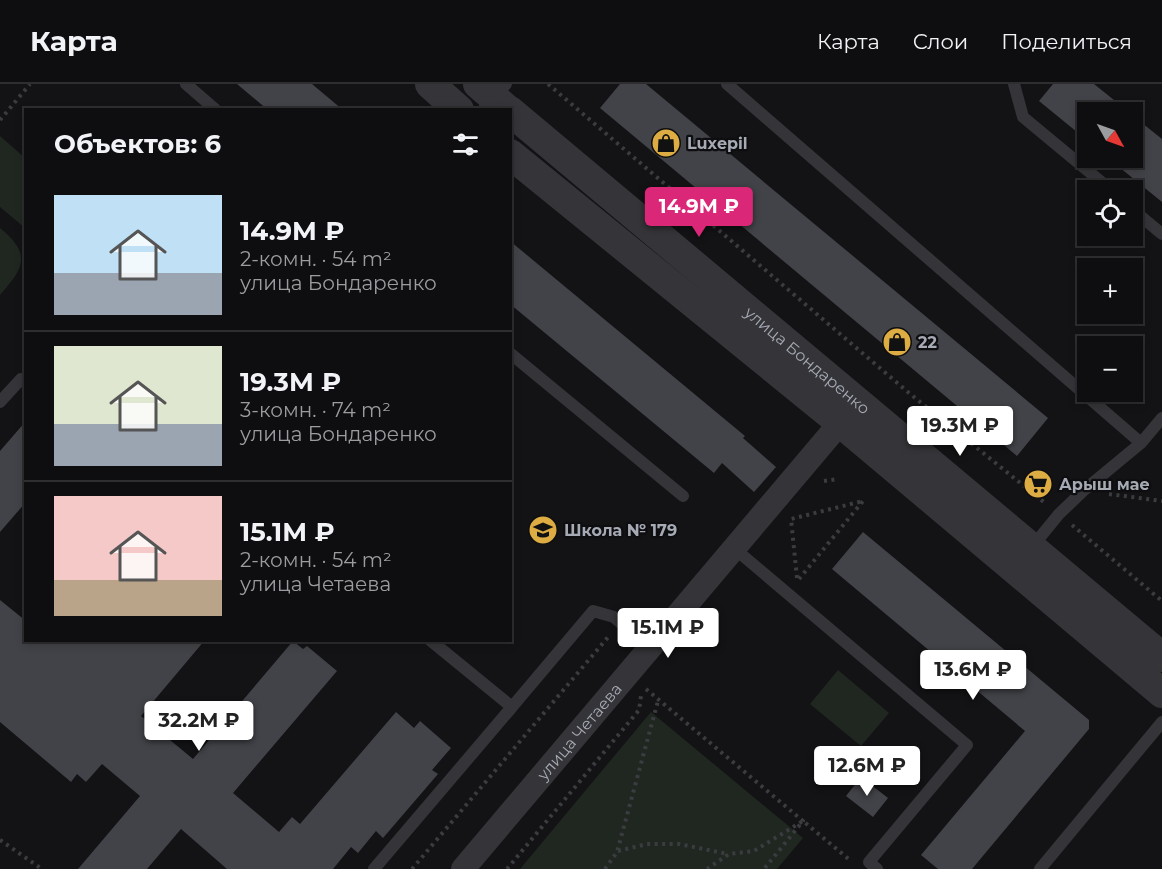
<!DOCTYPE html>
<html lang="ru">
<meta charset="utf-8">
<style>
:root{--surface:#0e0e10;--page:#171719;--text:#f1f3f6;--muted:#9b9c9f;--line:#2e2e30;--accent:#db2777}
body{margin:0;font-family:Montserrat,sans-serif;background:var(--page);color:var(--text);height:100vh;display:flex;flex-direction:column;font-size:22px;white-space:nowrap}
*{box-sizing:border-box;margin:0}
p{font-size:20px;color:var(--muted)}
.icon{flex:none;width:33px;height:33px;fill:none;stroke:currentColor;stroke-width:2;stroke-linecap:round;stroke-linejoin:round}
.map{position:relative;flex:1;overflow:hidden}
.sheet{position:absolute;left:24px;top:24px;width:488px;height:534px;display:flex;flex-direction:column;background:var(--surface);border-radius:0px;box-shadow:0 3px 9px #0003,0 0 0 2px var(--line)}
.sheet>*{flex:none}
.needle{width:39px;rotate:130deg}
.controls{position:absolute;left:1077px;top:18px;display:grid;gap:12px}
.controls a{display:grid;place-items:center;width:66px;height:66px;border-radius:0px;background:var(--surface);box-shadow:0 3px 9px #0003,0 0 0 2px var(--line);font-size:30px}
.price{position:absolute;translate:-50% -51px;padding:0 14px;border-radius:6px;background:#fff;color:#222;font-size:20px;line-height:39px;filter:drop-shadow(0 2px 3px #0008)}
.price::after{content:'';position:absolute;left:50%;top:36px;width:18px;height:14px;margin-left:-9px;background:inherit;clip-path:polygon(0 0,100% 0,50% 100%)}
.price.selected{background:var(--accent);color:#fff}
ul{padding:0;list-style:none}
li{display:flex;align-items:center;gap:18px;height:150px;padding:0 30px}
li+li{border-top:2px solid var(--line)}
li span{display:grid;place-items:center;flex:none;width:168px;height:120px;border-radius:0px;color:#555}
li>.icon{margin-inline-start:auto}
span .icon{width:72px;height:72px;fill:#fffc;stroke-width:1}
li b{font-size:26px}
h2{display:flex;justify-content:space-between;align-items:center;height:72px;padding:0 30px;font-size:26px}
header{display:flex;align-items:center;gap:36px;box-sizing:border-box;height:84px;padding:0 30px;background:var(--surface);border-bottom:2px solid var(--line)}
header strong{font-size:28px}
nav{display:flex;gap:33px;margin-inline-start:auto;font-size:21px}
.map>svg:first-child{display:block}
.green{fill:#202721}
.building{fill:#424348}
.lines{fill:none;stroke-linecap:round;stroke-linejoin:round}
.path{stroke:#3b3c40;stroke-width:4;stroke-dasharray:3 4.5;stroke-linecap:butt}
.service{stroke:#353539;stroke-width:12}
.minor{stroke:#353539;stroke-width:24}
.tertiary{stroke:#353539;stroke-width:30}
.labels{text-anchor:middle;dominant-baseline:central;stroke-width:4.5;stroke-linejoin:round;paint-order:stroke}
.poi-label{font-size:16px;font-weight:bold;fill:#a6aab4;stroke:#0e0e10;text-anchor:start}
.street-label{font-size:16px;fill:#a6aab4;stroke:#0e0e10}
</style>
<header>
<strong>Карта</strong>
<nav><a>Карта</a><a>Слои</a><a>Поделиться</a></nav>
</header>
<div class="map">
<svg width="1162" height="785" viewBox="0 0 1162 785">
<rect width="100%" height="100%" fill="#131315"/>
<path class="green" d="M 0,52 L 25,74 L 25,144 L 0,123 Z
M 0,144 C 32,170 24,184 0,211 Z
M 838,586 L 889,629 L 861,662 L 810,620 Z
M 651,628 L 803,754 L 777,785 L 520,785 Z"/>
<path class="building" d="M 237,0 L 312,0 L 343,26 L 268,26 Z
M 620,0 L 646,0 L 1048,334 L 1017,372 L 600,24 Z
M 1053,0 L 1094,0 L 1129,28 L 1088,28 L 1088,57 L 1039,17 Z
M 1132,31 L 1162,55 L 1162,118 L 1108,74 L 1132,74 Z
M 510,157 L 745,352 L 743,354 L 776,383 L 754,408 L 722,379 L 714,389 L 510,220 Z
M 26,337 L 26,418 L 0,448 L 0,367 Z
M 863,448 L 1089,636 L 1089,645 L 972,785 L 938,785 L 921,771 L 1025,647 L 832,485 Z
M 0,516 L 26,537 L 26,556 L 205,556 L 141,632 L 193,675 L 293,557 L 303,565 L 307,562 L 337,587 L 233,709 L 279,748 L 292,733 L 300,740 L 396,628 L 414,644 L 420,637 L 451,664 L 432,686 L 438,690 L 383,754 L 376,747 L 358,769 L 351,763 L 333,785 L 227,785 L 181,745 L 147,785 L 78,785 L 140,712 L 102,680 L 86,698 L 77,690 L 71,698 L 0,638 Z
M 861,693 L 888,714 L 873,733 L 846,712 Z"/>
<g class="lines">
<path class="path" d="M 548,0 L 909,309 L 1045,419
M 0,36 L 30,0
M 824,397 L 838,395
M 1109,410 L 1162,417
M 1072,441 L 1162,517
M 797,494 L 791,435 L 863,417
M 799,495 L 863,417
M 646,605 L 803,737 L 764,785
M 0,756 L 42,785
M 618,767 L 647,760 L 679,760 L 728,770
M 412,785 L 609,552
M 507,785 L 639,626 L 641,612
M 605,785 L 617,768 L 658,617
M 707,785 L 729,770 L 754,767 L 803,737 L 851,777"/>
<path class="service" d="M 186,0 L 216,26
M 727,0 L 1141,359
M 1014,0 L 1023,33 L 1111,106
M 483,26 L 506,0
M 1132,125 L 1162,150
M 510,269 L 683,412
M 0,318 L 21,295 L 26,299
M 1032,463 L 1059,430 L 1083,407 L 1141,359 L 1162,334
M 735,465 L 967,661 L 869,778 L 877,785
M 430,556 L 512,623 L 593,527 L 614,533 L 650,565
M 374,785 L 512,623
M 1040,785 L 1162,638"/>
<path class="minor" id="s1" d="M 463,785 L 851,326"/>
<g class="tertiary">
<path d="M 430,0 L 459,26"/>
<path d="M 478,0 L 508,26"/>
<path id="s2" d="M 510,27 L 1162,573"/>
<path d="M 510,70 L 841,339 L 1162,609"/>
</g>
</g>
<defs>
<g id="shop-disc" transform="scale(1.5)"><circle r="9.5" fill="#ddac43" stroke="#0e0e10"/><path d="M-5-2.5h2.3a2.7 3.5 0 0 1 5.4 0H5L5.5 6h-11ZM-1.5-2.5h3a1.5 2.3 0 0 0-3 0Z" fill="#111"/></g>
<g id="supermarket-disc" transform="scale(1.5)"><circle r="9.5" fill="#ddac43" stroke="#0e0e10"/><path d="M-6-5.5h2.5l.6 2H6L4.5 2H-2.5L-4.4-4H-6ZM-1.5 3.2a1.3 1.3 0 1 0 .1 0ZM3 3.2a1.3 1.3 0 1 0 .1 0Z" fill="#111"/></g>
<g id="school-disc" transform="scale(1.5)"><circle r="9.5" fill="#ddac43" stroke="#0e0e10"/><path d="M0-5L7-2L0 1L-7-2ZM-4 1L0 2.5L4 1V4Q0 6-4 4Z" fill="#111"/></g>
</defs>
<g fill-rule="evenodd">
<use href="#shop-disc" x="666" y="59"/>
<use href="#shop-disc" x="897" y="258"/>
<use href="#supermarket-disc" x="1038" y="400"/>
<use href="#school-disc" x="543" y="446"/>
</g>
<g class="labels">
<g class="poi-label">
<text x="687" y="59">Luxepil</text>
<text x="918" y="258">22</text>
<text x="1059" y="400">Арыш мае</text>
<text x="564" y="446">Школа № 179</text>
</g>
<g class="street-label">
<text stroke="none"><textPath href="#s2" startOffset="388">улица Бондаренко</textPath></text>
<text stroke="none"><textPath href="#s1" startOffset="180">улица Четаева</textPath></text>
</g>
</g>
</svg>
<div class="controls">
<a><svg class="needle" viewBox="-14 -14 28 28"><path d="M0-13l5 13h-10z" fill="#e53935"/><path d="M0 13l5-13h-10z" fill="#9b9c9f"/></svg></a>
<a><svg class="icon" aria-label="locate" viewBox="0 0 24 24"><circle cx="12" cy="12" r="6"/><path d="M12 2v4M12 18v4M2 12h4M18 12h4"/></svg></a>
<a>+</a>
<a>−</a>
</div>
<b class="price selected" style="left:699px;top:154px">14.9M ₽</b>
<b class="price" style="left:960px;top:373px">19.3M ₽</b>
<b class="price" style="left:668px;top:575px">15.1M ₽</b>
<b class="price" style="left:973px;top:617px">13.6M ₽</b>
<b class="price" style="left:199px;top:668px">32.2M ₽</b>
<b class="price" style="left:867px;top:713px">12.6M ₽</b>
<section class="sheet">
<h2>Объектов: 6<svg class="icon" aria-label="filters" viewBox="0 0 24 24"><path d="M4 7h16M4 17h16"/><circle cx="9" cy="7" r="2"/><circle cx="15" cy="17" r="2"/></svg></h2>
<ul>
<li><span style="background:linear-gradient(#bfe0f5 65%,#9aa5b1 0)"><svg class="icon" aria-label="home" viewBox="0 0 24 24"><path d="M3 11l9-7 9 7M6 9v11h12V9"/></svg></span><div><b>14.9M ₽</b><p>2-комн. · 54 m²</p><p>улица Бондаренко</p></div></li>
<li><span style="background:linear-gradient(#dfe7d0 65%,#9aa5b1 0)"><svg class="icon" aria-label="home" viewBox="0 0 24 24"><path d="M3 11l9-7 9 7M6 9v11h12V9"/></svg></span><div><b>19.3M ₽</b><p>3-комн. · 74 m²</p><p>улица Бондаренко</p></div></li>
<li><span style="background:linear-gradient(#f6c9c9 70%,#b9a48a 0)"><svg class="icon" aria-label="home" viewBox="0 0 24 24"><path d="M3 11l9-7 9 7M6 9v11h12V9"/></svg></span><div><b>15.1M ₽</b><p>2-комн. · 54 m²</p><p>улица Четаева</p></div></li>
</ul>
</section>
</div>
